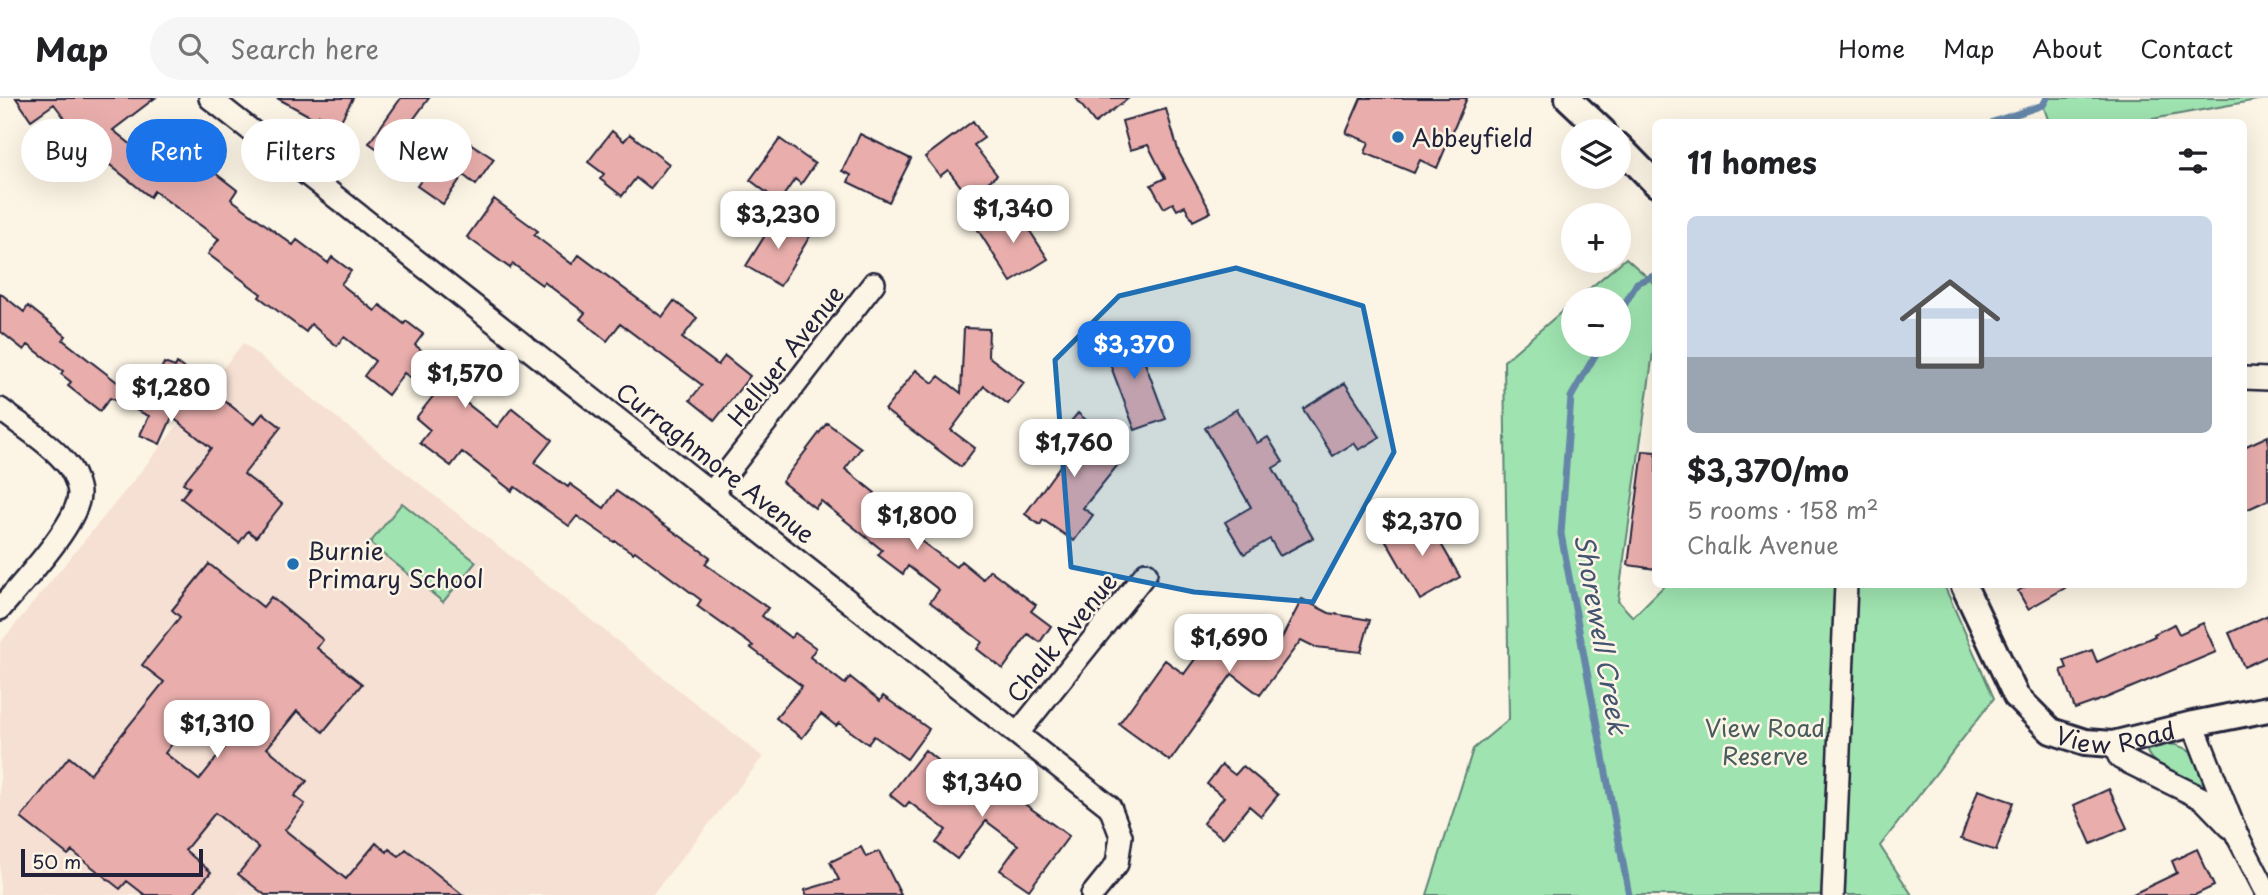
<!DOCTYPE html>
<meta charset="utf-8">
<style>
:root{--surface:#fff;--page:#f6f6f6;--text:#202124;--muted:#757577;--line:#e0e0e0;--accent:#1a73e8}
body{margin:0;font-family:"Playpen Sans",sans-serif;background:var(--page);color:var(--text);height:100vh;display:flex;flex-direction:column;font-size:26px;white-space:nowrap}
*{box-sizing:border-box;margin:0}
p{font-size:23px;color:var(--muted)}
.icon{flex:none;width:38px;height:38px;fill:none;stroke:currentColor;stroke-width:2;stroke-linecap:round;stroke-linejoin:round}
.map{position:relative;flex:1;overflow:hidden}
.drawer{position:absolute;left:1652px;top:21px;width:595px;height:469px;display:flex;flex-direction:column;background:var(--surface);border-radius:10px;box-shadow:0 7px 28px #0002}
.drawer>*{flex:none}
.hud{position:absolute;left:21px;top:21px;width:665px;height:63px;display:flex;gap:14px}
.buttons{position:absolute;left:1561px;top:21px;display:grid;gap:14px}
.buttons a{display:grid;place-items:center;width:70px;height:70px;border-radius:50%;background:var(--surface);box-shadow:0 7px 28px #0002;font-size:35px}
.scale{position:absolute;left:21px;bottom:18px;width:182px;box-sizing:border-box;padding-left:7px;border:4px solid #22223b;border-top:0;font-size:19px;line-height:24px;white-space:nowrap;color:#22223b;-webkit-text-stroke:5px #fcf5e5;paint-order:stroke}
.price{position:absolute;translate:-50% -60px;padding:0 16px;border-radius:14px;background:#fff;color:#222;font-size:23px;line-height:46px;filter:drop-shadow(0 2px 4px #0008)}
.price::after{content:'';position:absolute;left:50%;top:42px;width:21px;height:16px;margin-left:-10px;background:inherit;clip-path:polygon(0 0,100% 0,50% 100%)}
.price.active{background:var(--accent);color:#fff}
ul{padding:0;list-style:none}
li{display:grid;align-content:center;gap:14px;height:371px;padding:0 35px}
li span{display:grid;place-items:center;height:217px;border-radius:10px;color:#555}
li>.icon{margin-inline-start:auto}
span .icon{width:126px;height:126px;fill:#fffc;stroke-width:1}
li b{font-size:30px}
h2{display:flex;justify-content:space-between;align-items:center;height:84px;padding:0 35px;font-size:30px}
.pill{padding:0 24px;border-radius:32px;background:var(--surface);box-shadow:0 7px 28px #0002;font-size:24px;line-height:63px}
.pill.active{background:var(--accent);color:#fff}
header{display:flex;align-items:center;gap:42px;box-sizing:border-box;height:98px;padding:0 35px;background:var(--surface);border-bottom:2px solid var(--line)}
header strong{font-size:33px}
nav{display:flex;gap:38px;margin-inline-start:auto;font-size:24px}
.search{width:490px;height:63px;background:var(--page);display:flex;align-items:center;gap:18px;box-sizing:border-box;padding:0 24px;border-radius:38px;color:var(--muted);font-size:26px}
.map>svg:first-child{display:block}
.built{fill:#f6e0d4}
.green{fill:#9fe4b0;stroke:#608376;stroke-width:2}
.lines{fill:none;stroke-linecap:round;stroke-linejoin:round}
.stream{stroke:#6586a8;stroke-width:7}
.building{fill:#e9aeac;stroke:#22223b;stroke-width:2;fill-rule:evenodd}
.minor-casing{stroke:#22223b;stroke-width:26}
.tertiary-casing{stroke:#22223b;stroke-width:30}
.minor{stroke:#fcf5e5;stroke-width:21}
.tertiary{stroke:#fcf5e5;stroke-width:24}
.marked{fill:#1f6fb2;fill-opacity:0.2;stroke:#1f6fb2;stroke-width:5;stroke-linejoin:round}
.poi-dot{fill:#1f6fb2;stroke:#fcf5e5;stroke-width:2.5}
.labels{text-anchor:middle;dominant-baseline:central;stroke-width:5;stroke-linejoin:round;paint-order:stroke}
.poi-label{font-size:24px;fill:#22223b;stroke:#fcf5e5;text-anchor:start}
.street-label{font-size:24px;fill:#22223b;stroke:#fcf5e5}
.park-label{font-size:24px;fill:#485c5e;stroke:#fcf5e5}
.water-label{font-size:26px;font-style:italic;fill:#435471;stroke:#fcf5e5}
</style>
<header>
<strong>Map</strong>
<div class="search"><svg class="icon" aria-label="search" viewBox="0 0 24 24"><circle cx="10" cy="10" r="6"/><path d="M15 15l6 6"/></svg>Search here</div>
<nav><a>Home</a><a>Map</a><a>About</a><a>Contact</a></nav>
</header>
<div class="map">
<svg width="2268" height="797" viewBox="0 0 2268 797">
<rect width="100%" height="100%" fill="#fcf5e5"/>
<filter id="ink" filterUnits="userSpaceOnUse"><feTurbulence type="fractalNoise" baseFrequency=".0143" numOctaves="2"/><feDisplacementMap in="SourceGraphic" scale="14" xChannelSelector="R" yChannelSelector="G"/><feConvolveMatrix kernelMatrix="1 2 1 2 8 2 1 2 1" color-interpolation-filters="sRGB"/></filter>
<g filter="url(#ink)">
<path class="built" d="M 243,245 L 763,659 L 652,797 L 0,797 L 0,545 L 130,387 Z"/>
<path class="green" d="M 2047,0 L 2268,0 L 2136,24 L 2049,24 L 2043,7 Z
M 1626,160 L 1655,186 L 1656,234 L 1618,503 L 1633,519 L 1665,487 L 1944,487 L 1994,600 L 1880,748 L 1912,797 L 1427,797 L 1473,651 L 1509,621 L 1504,263 L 1573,204 L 1573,247 L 1619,247 L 1619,201 L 1577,201 Z
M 402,405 L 476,464 L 443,504 L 370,445 Z
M 2169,646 C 2199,649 2201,671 2212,695 C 2205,691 2199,686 2191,682 C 2175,675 2156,672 2147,654 L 2149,648 Z"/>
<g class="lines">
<path class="stream" d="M 1993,24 L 2043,7 L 2047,0
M 1619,216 L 1637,185 L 1656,177
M 1601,247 L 1571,299 L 1561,436 L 1629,797"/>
</g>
<path class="building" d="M 16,0 L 155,0 L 113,32 L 153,64 L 171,41 L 237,92 L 231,101 L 293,147 L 297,142 L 328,165 L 332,159 L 351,173 L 341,186 L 375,213 L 380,207 L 404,226 L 406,223 L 423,236 L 415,247 L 451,275 L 466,256 L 483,270 L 460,300 L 497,329 L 512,310 L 552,342 L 534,365 L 568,389 L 570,386 L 604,410 L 616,393 L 710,459 L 705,466 L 768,510 L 762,518 L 791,540 L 795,535 L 816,550 L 810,559 L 845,586 L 850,579 L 880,603 L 883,598 L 929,631 L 907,661 L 874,638 L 868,646 L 839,625 L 836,628 L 821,616 L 802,640 L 776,620 L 802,588 L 751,550 L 753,548 L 697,508 L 701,502 L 635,453 L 633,455 L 615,443 L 614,444 L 577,418 L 569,428 L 515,389 L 512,393 L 462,354 L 451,368 L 420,345 L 430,332 L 416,320 L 434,297 L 404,275 L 388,297 L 364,278 L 375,263 L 344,239 L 337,248 L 311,226 L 306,234 L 259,199 L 261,196 L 208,156 L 219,141 L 154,93 L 150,99 L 85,47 L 54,6 L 31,22 Z
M 277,0 L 353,0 L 338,28 L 319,17 L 317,22 Z
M 401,0 L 429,0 L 413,22 L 463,55 L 470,45 L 494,61 L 476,87 L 463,77 L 443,106 L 417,88 L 426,76 L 393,53 L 389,59 L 369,45 Z
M 1076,0 L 1129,0 L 1095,25 Z
M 1361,0 L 1467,0 L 1437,70 L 1420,62 L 1414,75 L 1365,55 L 1369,44 L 1346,35 Z
M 1166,11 L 1179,55 L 1211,114 L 1193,123 L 1185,108 L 1177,112 L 1173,105 L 1164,110 L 1151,87 L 1165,80 L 1148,47 L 1130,52 L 1122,23 Z
M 973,23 L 984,40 L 974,47 L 997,77 L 969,99 L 948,72 L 940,78 L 925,59 Z
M 612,33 L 624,43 L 630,36 L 669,66 L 650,91 L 636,80 L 622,98 L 600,81 L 604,76 L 588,64 Z
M 860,36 L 911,61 L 889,104 L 848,84 L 851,77 L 842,73 Z
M 780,41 L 815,66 L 801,86 L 795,81 L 779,104 L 750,82 Z
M 494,101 L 538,133 L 534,137 L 572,166 L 579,157 L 662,219 L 674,203 L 697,220 L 682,240 L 718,267 L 725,258 L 750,278 L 715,322 L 690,302 L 702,287 L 620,226 L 607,243 L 580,221 L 585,215 L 544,184 L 542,187 L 513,166 L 510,170 L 467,139 Z
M 1015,110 L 1048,161 L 1011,184 L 978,132 Z
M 777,118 L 810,138 L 780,188 L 746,168 Z
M 0,195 L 24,214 L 28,208 L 66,238 L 63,242 L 139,301 L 148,280 L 155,283 L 164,265 L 175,269 L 177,265 L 254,326 L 263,315 L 281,329 L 244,376 L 282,406 L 256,439 L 248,433 L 239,445 L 181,400 L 190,389 L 183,385 L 211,350 L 172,319 L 160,346 L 140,337 L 149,318 L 110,300 L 100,313 L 68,288 L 71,284 L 61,276 L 63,273 L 28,247 L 24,252 L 0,233 Z
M 964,230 L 989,231 L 988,258 L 1024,285 L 1008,306 L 984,288 L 951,332 L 975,350 L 961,369 L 885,312 L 916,272 L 933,285 L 939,278 L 961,295 Z
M 1133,233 L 1166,321 L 1135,332 L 1102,245 Z
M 1345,285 L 1380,339 L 1359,352 L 1354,345 L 1333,358 L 1303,311 Z
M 1237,311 L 1257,345 L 1268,339 L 1283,364 L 1273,370 L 1313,440 L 1280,458 L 1270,441 L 1244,456 L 1225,424 L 1251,409 L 1205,330 Z
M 1078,315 L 1109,342 L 1100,345 L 1121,363 L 1083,410 L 1093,417 L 1074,443 L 1043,422 L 1040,427 L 1025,416 L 1065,361 L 1050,348 Z
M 827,325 L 861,350 L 845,371 L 875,395 L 868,404 L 956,469 L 961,463 L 983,481 L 990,472 L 1036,507 L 1031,513 L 1051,528 L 1040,544 L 1028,536 L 1003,571 L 977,551 L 982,544 L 930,504 L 939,492 L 908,468 L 903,476 L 878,457 L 882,452 L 821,403 L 815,410 L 782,384 Z
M 2268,338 L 2268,402 L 2244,413 L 2244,349 Z
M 1643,353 L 1656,354 L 1656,471 L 1628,467 Z
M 1425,418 L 1460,479 L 1420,502 L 1385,441 Z
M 209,466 L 263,509 L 271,499 L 323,542 L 317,550 L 362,586 L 323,634 L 297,613 L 267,650 L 307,683 L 294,698 L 305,706 L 285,732 L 346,781 L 376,745 L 387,754 L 389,751 L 399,758 L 406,751 L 463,797 L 265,797 L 238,776 L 259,750 L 215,715 L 185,752 L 211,774 L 192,797 L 145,797 L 127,783 L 120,791 L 72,753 L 68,757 L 21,720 L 69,659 L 90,676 L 164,584 L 142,567 L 180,519 L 172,512 ZM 204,606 L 238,633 L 199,682 L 165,655 Z
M 2030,486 L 2072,486 L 2028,511 L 2018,493 Z
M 1302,501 L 1329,515 L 1370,522 L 1361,554 L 1315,549 L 1301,542 L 1260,597 L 1232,576 L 1170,663 L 1119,626 L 1165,562 L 1184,576 L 1223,523 L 1272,559 Z
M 2268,517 L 2268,558 L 2244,569 L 2229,535 Z
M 2203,525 L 2216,554 L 2106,600 L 2075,611 L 2061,572 L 2067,570 L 2064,562 L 2092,552 L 2097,564 L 2155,538 L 2154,536 L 2174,526 L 2179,536 Z
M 925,652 L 938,663 L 931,673 L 968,702 L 986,678 L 1069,738 L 1029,792 L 1000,772 L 1018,747 L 986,723 L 957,761 L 936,745 L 946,732 L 909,704 L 905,709 L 890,697 Z
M 1222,667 L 1235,677 L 1243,668 L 1278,697 L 1261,718 L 1249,708 L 1223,740 L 1203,725 L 1224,699 L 1207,686 Z
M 2109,691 L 2127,730 L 2091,746 L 2074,707 Z
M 1978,692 L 2013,704 L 1996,753 L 1961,741 Z
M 861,749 L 866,759 L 879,753 L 901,797 L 806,797 L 805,792 L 839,782 L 830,764 Z
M 2197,751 L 2214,788 L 2195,797 L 2131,797 L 2177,775 L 2172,763 Z"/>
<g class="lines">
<g class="minor-casing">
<path id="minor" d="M 210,0 L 1110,709 L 1121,738 L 1117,766 L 1092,797
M 2244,280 L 2268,281
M 0,311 C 23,329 52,346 70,370 C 74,376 79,389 79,396 C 79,425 20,487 0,511
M 712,394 L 874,185
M 2193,626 L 2236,735 L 2268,797
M 1018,635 L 1146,475
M 2113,646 L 2120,660 L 2203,701 L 2230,729
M 1833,797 L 1846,486"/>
</g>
<g class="tertiary-casing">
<g id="tertiary">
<path d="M 1568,0 L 1603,33"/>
<path d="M 1619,48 L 1656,86"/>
<path id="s1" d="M 1963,486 L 2016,598 L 2051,633 L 2085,644 L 2113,646 L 2193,626 L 2268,611"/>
</g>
</g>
<use href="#minor" class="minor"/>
<use href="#tertiary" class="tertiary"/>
</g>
</g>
<path class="marked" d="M 1236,170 L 1363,208 L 1394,354 L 1313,504 L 1194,494 L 1071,469 L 1055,262 L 1119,198 Z"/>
<g class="poi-dot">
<circle cx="1398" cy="39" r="7"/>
<circle cx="293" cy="466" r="7"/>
</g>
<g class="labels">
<g class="poi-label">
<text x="1412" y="39">Abbeyfield</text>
<text x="307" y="452">Burnie<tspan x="307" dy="28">Primary School</tspan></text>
</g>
<g class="street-label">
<text transform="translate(785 257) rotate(-52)">Hellyer Avenue</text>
<text transform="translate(716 364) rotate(38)">Curraghmore Avenue</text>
<text transform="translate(1061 539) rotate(-51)">Chalk Avenue</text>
<text stroke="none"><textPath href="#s1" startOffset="240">View Road</textPath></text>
</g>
<g class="park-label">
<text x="1765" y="629">View Road<tspan x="1765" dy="28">Reserve</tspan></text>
</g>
<g class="water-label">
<text transform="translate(1602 536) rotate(80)">Shorewell Creek</text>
</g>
</g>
</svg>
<div class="buttons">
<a><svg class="icon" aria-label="layers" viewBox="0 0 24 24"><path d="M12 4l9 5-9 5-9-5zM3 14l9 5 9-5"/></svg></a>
<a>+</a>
<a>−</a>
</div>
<div class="scale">50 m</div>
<b class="price" style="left:1013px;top:147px">$1,340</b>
<b class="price" style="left:778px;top:153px">$3,230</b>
<b class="price active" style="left:1134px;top:283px">$3,370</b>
<b class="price" style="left:465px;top:312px">$1,570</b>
<b class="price" style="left:171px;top:326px">$1,280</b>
<b class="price" style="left:1074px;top:381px">$1,760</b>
<b class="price" style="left:917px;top:454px">$1,800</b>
<b class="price" style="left:1422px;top:460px">$2,370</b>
<b class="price" style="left:1229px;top:576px">$1,690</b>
<b class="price" style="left:217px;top:662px">$1,310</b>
<b class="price" style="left:982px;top:721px">$1,340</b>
<div class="hud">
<a class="pill">Buy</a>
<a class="pill active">Rent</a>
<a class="pill">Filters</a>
<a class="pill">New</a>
</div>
<section class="drawer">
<h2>11 homes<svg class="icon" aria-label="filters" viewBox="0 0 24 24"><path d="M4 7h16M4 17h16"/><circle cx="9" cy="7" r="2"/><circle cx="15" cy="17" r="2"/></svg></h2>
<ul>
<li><span style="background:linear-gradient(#c9d6e8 65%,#9aa5b1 0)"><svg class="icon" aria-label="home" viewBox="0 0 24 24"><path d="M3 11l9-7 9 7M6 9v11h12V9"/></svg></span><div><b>$3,370/mo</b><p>5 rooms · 158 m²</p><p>Chalk Avenue</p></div></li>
</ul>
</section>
</div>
